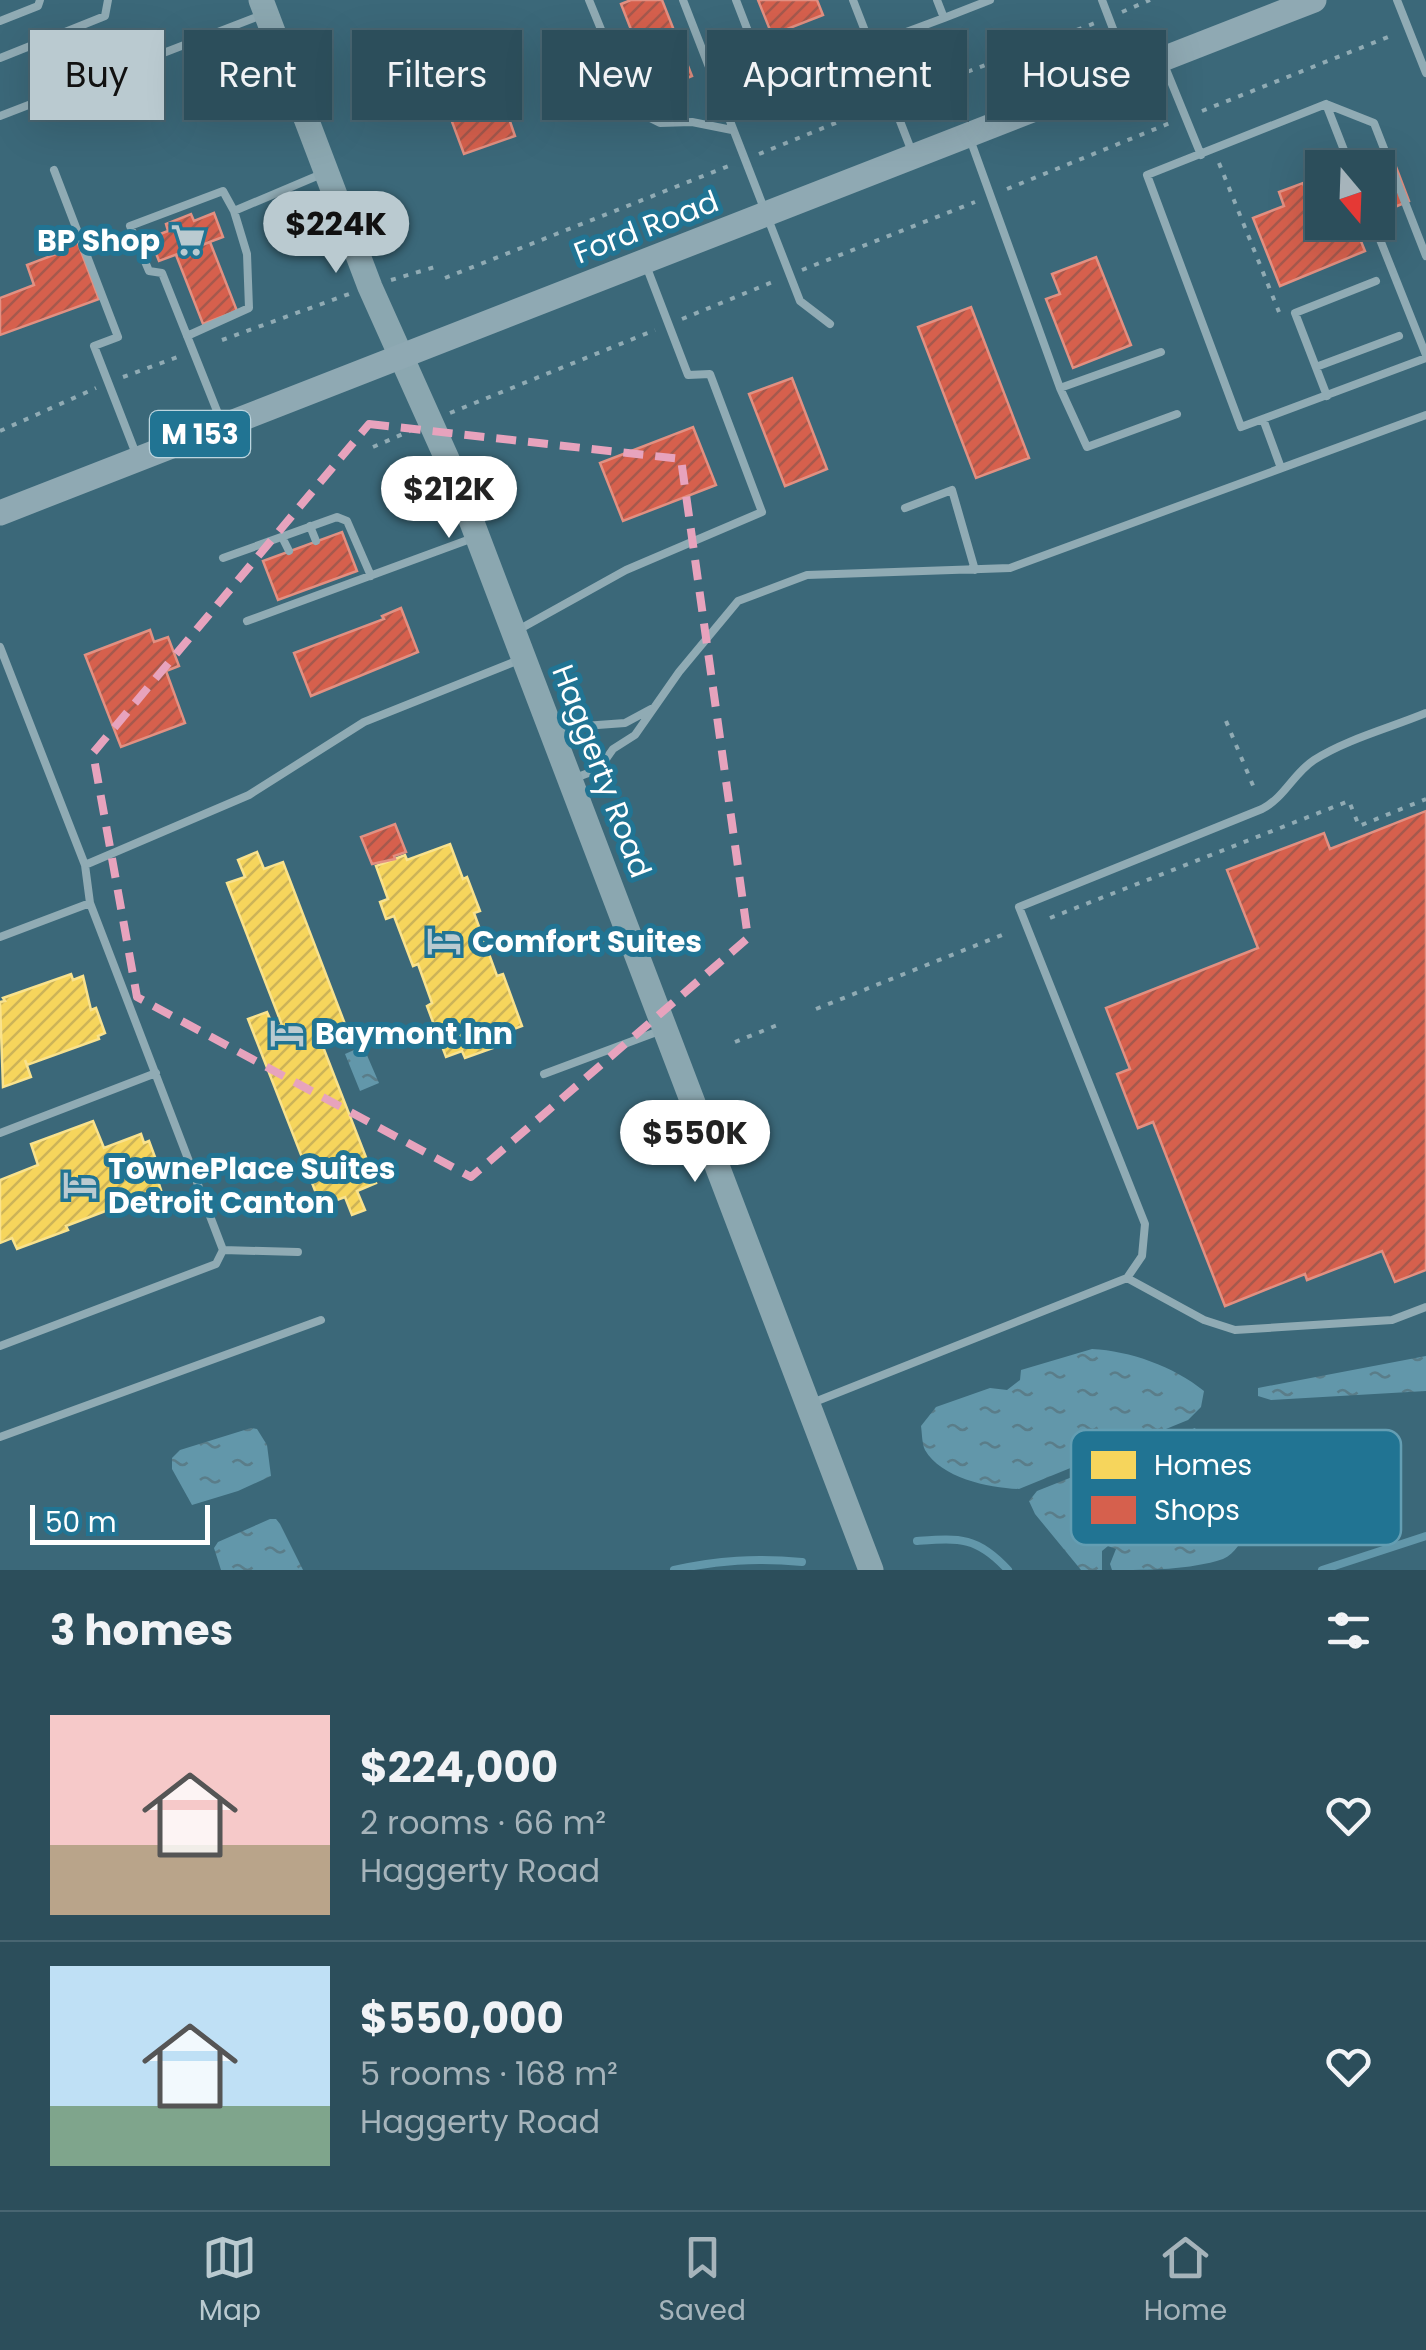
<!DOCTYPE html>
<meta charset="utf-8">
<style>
:root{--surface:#2c4e5b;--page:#345561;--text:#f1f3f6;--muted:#a6b4bb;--line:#486571;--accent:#bacad0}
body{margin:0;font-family:Poppins,sans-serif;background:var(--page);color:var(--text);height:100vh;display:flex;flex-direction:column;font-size:38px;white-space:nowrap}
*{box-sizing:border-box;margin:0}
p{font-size:32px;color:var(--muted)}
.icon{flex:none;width:55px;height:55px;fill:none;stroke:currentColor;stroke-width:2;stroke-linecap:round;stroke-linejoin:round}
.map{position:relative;height:1570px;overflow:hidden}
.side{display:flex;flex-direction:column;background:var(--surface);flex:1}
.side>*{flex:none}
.guide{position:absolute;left:30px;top:30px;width:1368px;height:90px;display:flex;gap:20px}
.needle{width:65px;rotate:161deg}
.controls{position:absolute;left:1305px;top:150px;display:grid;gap:20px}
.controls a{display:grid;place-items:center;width:90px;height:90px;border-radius:0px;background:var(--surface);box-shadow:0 10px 40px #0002,0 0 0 2px var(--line);font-size:50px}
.scale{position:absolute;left:30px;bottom:25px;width:180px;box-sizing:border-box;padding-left:10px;border:5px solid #fff;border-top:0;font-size:28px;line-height:35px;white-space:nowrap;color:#fff;-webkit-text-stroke:8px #217493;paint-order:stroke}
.price{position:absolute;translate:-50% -85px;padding:0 22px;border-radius:35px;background:#fff;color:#222;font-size:32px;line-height:65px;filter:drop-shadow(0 2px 5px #0008)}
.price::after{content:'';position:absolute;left:50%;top:60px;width:30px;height:22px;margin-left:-15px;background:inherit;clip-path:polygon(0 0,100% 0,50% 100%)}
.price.current{background:var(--accent);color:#111}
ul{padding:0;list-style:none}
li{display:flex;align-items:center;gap:30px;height:250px;padding:0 50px}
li+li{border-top:2px solid var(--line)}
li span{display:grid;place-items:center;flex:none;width:280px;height:200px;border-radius:0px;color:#555}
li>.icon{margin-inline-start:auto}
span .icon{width:120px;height:120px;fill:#fffc;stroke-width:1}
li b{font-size:42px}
h2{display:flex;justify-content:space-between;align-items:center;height:120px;padding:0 50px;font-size:42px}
.tag{padding:0 35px;border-radius:0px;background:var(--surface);box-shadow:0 10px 40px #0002,0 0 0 2px var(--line);font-size:35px;line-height:90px}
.tag.current{background:var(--accent);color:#111}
.dock{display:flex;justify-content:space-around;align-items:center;height:140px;border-top:2px solid var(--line);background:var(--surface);font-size:28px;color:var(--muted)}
.dock a{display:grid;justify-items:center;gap:5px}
.dock .current{color:var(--accent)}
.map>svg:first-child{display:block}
.water{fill:url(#water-ripples)}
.homes{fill:url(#homes-hatch);stroke:#f9e28d;stroke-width:2.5}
.shops{fill:url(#shops-hatch);stroke:#e29082;stroke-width:2.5}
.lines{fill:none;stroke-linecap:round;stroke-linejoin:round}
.stream{stroke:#6297aa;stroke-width:8}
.path{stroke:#90abb4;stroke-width:4;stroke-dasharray:5 8;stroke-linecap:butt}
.lane{stroke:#90abb4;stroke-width:8}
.secondary{stroke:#8ba7b0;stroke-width:25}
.primary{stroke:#8fa9b3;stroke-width:25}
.marked{fill:none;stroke:#e7a3bd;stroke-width:8;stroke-dasharray:20 12;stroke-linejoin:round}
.labels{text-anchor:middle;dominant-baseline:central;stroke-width:10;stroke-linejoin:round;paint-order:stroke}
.shield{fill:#217493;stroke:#bcd5df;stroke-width:2.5}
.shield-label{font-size:28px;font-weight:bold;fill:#fff}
.street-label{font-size:30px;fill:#fff;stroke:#217493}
.poi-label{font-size:30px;font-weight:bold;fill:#fff;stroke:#217493;text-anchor:start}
.key{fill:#217493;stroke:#649eb3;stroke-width:2.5}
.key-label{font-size:28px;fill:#fff}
</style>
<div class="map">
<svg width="1426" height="1570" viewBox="0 0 1426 1570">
<defs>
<pattern id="water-ripples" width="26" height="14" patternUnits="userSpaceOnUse" patternTransform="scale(2.5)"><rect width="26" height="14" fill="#6297aa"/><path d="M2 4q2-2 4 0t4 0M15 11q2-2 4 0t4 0" fill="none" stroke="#5a7d89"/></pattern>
<pattern id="homes-hatch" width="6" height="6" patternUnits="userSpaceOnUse" patternTransform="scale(2.5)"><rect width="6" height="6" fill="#f6d55c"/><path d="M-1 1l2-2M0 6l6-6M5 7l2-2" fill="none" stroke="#ccb358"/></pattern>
<pattern id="shops-hatch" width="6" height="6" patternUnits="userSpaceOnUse" patternTransform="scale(2.5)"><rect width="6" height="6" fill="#d6604d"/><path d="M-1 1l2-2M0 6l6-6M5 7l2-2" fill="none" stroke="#a6594d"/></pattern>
</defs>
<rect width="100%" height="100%" fill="#3b6879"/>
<path class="water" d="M 363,1046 L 379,1083 L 360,1091 L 345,1054 Z
M 1092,1349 C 1130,1351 1173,1366 1204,1391 L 1201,1407 L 1188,1420 L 1019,1489 C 989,1488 941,1478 925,1450 C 922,1444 922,1433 921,1426 L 936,1407 L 990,1388 L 1007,1390 L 1020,1380 L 1021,1370 Z
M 1426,1356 L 1426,1391 L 1271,1400 L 1258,1396 L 1258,1388 Z
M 251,1428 L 257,1429 L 267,1445 L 271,1476 L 238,1491 L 192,1505 L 172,1469 L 172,1458 L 180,1450 Z
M 1195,1428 L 1245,1516 L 1249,1529 C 1242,1540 1235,1554 1223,1559 C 1190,1570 1148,1570 1112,1570 L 1110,1564 L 1116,1549 L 1108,1546 L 1102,1551 L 1102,1570 L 1081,1570 L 1035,1514 L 1029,1501 L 1037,1491 Z
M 270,1519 L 276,1519 L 280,1524 L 303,1570 L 221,1570 L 214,1548 L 218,1542 Z"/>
<path class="homes" d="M 450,844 L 463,879 L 467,877 L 480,911 L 474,913 L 497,976 L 503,974 L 522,1026 L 506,1032 L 510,1042 L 465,1058 L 462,1051 L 446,1057 L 427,1006 L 432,1003 L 418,964 L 413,966 L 394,916 L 386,919 L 380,902 L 388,899 L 376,866 L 405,855 L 407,860 Z
M 257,852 L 264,869 L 283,862 L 348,1032 L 332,1038 L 329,1030 L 318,1034 L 376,1183 L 357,1191 L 365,1210 L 352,1215 L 345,1197 L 321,1206 L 248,1019 L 267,1012 L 274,1028 L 282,1025 L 227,883 L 245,877 L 238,860 Z
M 71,974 L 73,980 L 83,976 L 91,1010 L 96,1008 L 105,1033 L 98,1036 L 99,1039 L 27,1065 L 25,1060 L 31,1077 L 3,1087 L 0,1002 L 5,1001 L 3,998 Z
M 93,1121 L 104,1148 L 141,1134 L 144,1143 L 149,1141 L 162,1176 L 157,1178 L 161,1190 L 66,1226 L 68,1230 L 17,1249 L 12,1238 L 0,1243 L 0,1180 L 38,1165 L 31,1144 Z"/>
<path class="shops" d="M 631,0 L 662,0 L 692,76 L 655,91 L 621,4 Z
M 758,0 L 817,0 L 823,15 L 772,35 Z
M 478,52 L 499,109 L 505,107 L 515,136 L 464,154 L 432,68 Z
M 1393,159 L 1409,201 L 1378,214 L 1378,168 L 1373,168 Z
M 1303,183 L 1308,196 L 1322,190 L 1322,222 L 1353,222 L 1365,251 L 1280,286 L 1253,218 L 1284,206 L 1279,192 Z
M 214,213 L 223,237 L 159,261 L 150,238 L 168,231 L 166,224 L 191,214 L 194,221 Z
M 76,238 L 99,299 L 0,335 L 0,298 L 34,285 L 27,265 L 56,254 L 53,246 Z
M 210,242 L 237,311 L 203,324 L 176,255 Z
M 1096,257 L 1131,345 L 1073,368 L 1046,299 L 1060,294 L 1052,274 Z
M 971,307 L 1029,458 L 976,478 L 918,327 Z
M 792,378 L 827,469 L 785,486 L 749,394 Z
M 693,427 L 716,485 L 623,521 L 600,463 Z
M 342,532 L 357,571 L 278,600 L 263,561 Z
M 401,608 L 418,652 L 311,696 L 294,653 L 384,619 L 382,616 Z
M 150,630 L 154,642 L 168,637 L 179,666 L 166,671 L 185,723 L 121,747 L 85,655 Z
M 1426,811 L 1426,1270 L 1395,1282 L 1382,1251 L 1307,1280 L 1305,1274 L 1225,1306 L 1153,1122 L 1138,1128 L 1117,1074 L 1130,1069 L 1106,1008 L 1258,948 L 1227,870 L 1324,833 L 1330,849 Z
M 395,824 L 406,852 L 394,856 L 395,859 L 372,864 L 361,837 Z"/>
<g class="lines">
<path class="stream" d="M 917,1541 C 959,1538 977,1536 1008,1570
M 674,1570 C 718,1560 756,1558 802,1562
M 1322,1570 L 1426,1536"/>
<path class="path" d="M 1122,12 L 1150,0
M 907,95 L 1095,23
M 1202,111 L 1393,35
M 759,154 L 880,105
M 1219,163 L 1279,312
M 1007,189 L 1170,123
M 802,270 L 975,202
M 445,278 L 731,165
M 391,280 L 435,267
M 682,319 L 775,281
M 222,340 L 349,294
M 123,377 L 180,356
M 450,413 L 655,330
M 0,431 L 96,388
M 373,447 L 410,431
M 1226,721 L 1254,788
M 1050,918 L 1349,801 L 1359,826 L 1426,799
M 816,1009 L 1007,933
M 735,1042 L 780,1024"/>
<path class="lane" d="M 589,0 L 634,110 L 660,123 L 692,122 L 732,130
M 683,0 L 800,301 L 830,324
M 736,0 L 763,70 L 777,80 L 944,18
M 853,0 L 912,152
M 937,0 L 944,18 L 990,0
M 1102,0 L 1128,68
M 1397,0 L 1426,73
M 0,21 L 38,6 L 40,0
M 0,58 L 105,16 L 108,0
M 1163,62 L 1201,155
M 1326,104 L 1351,168
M 0,116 L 262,15
M 970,139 L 1060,388 L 1087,447 L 1177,414
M 54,170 L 118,337 L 94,346 L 136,454
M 1373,222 L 1426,355
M 1426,256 L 1374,123 L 1326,104 L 1147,175 L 1241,427 L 1426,358
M 187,336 L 249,308 L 247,254 L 234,211 L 324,173
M 1316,367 L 1399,336
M 1060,388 L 1161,352
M 1327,396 L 1295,313 L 1376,281
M 1263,419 L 1281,468
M 221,421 L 162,273 L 149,271 L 130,226 L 223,191 L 234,211
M 905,508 L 952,490 L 975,570
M 310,526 L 316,541
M 282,537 L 289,551
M 223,558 L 337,517 L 347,521 L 371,576
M 247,621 L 473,538
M 518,630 L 626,570 L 762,512 L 710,374 L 688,375 L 647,268
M 0,647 L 85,865 L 249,795 L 364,722 L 519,660
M 560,735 L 584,726 L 625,723 L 651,709
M 575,778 L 599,769 L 613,749 L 635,735 L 679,672 L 738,601 L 807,575 L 1010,568 L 1426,415
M 0,937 L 90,903
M 544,1074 L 662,1030
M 0,1133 L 156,1073
M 223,1250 L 298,1252
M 1127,1278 L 1204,1320 L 1235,1330 L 1392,1320 L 1426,1307
M 0,1346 L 216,1264 L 223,1250 L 90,903 L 85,865
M 812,1403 L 1127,1278 L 1142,1256 L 1145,1224 L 1019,907 L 1262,809 C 1285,797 1293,774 1314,760 C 1347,739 1390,728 1426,713
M 0,1437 L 321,1320"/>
<path class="secondary" d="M 261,0 L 370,287 L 452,470 L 871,1570"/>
<path class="primary" d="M 0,513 L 1314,0"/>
</g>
<path class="marked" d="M 369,424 L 681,459 L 748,938 L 471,1177 L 137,997 L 93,753 Z"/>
<defs>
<g id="supermarket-bare" transform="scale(2.7)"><path d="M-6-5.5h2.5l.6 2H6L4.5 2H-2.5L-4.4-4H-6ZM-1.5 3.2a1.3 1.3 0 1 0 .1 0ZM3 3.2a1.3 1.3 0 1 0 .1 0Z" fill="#bacad0" stroke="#217493" stroke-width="2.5" paint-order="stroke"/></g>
<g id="hotel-bare" transform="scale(2.7)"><path d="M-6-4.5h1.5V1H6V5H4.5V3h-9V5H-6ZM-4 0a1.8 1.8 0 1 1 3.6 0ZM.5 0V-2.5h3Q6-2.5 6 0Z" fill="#bacad0" stroke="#217493" stroke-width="2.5" paint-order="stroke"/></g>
</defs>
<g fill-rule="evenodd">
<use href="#supermarket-bare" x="188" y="240"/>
<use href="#hotel-bare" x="444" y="941"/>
<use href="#hotel-bare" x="287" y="1033"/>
<use href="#hotel-bare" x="80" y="1185"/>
</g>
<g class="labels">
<rect class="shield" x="150" y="411" width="100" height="46" rx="8"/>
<g class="shield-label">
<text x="200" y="434">M 153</text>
</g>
<g class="street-label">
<text transform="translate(646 227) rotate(-21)">Ford Road</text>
<text transform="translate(602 771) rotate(69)">Haggerty Road</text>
</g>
<g class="poi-label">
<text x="160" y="240" text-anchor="end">BP Shop</text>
<text x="472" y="941">Comfort Suites</text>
<text x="315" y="1033">Baymont Inn</text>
<text x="108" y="1168">TownePlace Suites<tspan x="108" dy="34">Detroit Canton</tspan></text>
</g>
</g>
<rect x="1071" y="1430" width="330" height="115" rx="15" class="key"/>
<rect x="1091" y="1451" width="45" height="28" fill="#f6d55c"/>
<rect x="1091" y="1496" width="45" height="28" fill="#d6604d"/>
<g class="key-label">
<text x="1154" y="1475">Homes</text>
<text x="1154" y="1520">Shops</text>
</g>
</svg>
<div class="controls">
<a><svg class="needle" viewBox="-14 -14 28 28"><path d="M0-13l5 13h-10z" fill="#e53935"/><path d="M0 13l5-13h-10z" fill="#a6b4bb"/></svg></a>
</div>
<div class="scale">50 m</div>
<b class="price current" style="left:336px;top:276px">$224K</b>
<b class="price" style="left:449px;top:541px">$212K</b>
<b class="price" style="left:695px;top:1185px">$550K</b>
<div class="guide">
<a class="tag current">Buy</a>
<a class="tag">Rent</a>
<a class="tag">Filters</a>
<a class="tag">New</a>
<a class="tag">Apartment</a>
<a class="tag">House</a>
</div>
</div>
<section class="side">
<h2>3 homes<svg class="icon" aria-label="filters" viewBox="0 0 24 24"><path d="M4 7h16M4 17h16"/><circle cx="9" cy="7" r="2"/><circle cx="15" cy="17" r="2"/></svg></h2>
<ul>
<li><span style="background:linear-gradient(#f6c9c9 65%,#b9a48a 0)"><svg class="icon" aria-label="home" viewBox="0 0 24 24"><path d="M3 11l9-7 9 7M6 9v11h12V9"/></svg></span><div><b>$224,000</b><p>2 rooms · 66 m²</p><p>Haggerty Road</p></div><svg class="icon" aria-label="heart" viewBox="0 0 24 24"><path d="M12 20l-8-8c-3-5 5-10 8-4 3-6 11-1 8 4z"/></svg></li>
<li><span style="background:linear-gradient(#bfe0f5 70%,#7fa58c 0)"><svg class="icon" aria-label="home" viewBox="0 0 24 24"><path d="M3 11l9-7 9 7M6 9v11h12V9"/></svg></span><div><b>$550,000</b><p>5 rooms · 168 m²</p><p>Haggerty Road</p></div><svg class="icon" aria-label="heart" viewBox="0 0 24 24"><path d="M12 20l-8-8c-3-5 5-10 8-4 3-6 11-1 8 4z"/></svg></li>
</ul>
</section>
<nav class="dock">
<a class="current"><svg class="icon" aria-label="map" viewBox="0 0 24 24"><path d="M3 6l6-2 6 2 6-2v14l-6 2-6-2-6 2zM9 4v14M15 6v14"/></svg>Map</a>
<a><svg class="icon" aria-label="saved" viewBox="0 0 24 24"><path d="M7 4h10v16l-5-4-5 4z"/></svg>Saved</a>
<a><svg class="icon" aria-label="home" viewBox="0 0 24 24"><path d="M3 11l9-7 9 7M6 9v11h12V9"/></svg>Home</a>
</nav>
